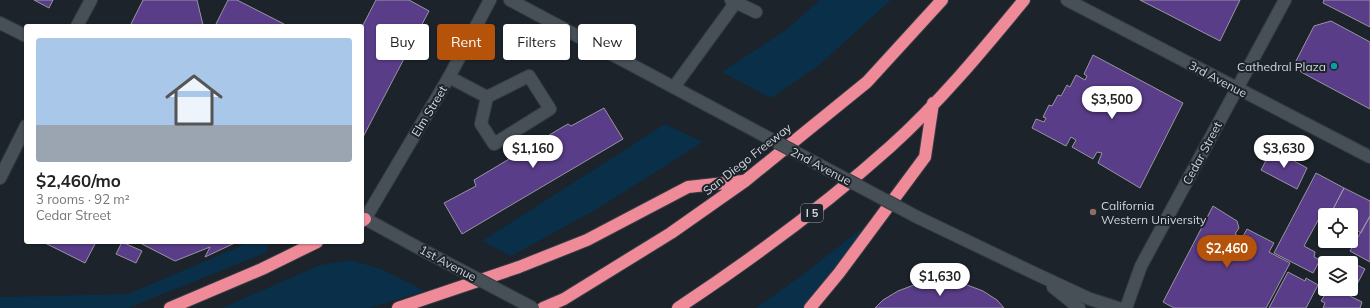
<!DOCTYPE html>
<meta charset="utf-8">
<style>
:root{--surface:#fff;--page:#f2f2f2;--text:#222;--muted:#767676;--accent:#b45309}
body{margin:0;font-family:Mulish,sans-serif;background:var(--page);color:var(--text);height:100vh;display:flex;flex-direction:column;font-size:15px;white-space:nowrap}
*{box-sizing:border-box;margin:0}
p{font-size:13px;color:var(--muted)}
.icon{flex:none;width:22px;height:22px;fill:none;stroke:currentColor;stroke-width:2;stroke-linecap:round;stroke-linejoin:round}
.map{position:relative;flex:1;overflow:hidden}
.panel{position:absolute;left:24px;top:24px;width:340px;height:220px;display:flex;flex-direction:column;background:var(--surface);border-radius:4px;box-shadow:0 1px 3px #0004}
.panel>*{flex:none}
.banner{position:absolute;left:376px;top:24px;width:380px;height:36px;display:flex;gap:8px}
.controls{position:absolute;left:1318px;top:208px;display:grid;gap:8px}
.controls a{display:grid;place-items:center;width:40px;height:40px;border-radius:4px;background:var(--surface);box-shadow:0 1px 3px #0004;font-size:20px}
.price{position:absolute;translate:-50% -34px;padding:0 9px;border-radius:14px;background:#fff;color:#222;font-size:13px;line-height:26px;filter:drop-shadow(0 1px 2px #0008)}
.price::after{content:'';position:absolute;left:50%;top:24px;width:12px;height:9px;margin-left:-6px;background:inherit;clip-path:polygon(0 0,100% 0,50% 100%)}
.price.selected{background:var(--accent);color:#fff}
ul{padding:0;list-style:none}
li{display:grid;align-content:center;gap:8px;height:212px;padding:0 12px}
li span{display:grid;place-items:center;height:124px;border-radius:4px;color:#555}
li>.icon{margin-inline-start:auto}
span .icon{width:72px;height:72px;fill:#fffc;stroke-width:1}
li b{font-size:17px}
.pill{padding:0 14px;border-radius:4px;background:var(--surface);box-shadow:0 1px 3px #0004;font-size:14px;line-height:36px}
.pill.selected{background:var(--accent);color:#fff}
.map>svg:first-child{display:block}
.green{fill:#092f49}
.building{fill:#593d88;stroke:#9895a0}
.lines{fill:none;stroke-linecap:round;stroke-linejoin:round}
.lane-casing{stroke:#363d42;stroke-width:14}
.street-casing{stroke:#363d42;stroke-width:14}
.secondary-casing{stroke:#363d42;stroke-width:14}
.highway-casing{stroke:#363d42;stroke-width:14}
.lane{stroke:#474f57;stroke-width:12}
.street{stroke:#474f57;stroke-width:12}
.secondary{stroke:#474f57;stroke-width:12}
.highway{stroke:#ef8a99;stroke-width:12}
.secondary-bridge-casing{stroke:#363d42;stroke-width:14;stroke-linecap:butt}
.secondary-bridge{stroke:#474f57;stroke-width:12}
.culture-dot{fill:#0f9aa8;stroke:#1c232a;stroke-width:1.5}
.education-dot{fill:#8d6e63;stroke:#1c232a;stroke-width:1.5}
.labels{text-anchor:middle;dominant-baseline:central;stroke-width:4;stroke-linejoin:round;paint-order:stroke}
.shield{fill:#1c232a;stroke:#9aa0a4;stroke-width:1}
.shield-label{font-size:11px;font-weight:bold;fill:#d0d5d9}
.poi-label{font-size:12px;fill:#d0d5d9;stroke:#1c232a;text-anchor:end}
.street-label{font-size:12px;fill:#d0d5d9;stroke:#1c232a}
</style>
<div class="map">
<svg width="1370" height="308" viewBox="0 0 1370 308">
<rect width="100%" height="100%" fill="#1c232a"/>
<path class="green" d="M 820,0 L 891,0 L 818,66 L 771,98 L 722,72 L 786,30 Z
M 665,124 L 703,142 L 597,209 L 511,256 L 482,241 Z
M 862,228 L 868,233 L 804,308 L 756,308 L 805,273 Z
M 250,242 L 268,242 L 267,252 L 128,308 L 0,308 L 0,297 L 128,294 Z
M 351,260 L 381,269 L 425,291 L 369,308 L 222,308 L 320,265 Z"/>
<path class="building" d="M 34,0 L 53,0 L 49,8 Z
M 143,0 L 197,0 L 203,25 L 205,26 L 130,26 Z
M 228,0 L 237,0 L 284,24 L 283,26 L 215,26 Z
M 376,0 L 409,0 L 429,11 L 362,139 L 362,27 Z
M 1140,0 L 1240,0 L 1220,41 Z
M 1324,0 L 1370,0 L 1370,27 L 1323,3 Z
M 1331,21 L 1370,42 L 1370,109 L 1301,72 L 1296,61 L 1314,26 Z
M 1093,55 L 1183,103 L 1140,188 L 1098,163 L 1102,153 L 1097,152 L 1093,159 L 1072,147 L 1076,140 L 1071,137 L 1066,146 L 1032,128 L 1036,119 L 1044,122 L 1046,118 L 1043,117 L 1049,105 L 1052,106 L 1058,95 L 1061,96 L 1067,85 L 1070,87 L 1076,75 L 1085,80 L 1087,76 L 1084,74 Z
M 604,108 L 623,139 L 462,234 L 444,203 L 476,186 L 474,180 L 561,128 L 568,124 L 571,126 Z
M 1272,149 L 1307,168 L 1297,189 L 1261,170 Z
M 1316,173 L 1344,188 L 1330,215 L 1322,213 L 1304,246 L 1315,252 L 1314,257 L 1320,260 L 1313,273 L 1274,253 Z
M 1344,188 L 1370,201 L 1370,216 L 1361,233 L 1351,227 L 1351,215 L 1330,215 Z
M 1213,206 L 1237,221 L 1239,228 L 1235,234 L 1242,238 L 1247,229 L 1274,243 L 1269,252 L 1290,263 L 1266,308 L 1174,308 L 1163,302 Z
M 1370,216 L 1370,262 L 1350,251 Z
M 43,242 L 96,242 L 85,263 Z
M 122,242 L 142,251 L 136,263 L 116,254 Z
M 138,242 L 237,242 L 205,257 L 210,247 L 175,261 Z
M 1353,263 L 1365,269 L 1352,294 L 1343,289 L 1351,289 L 1351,266 Z
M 1288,272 L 1305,281 L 1306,278 L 1318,285 L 1306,308 L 1269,308 Z
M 943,280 L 962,283 L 983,291 L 997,300 L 1004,308 L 875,308 L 883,300 L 898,291 L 919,283 Z
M 1342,292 L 1362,302 L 1360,308 L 1323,308 L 1325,303 L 1321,301 L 1326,293 L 1330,295 L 1336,293 L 1340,295 Z"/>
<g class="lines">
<g class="lane-casing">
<path id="lane" d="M 731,0 L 756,12
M 529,76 L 550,109 L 494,144 L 481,124 L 487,97 Z
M 449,77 L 487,97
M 674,87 L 736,2"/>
</g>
<g class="street-casing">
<path id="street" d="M 77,26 L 91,0
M 0,178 L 26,126"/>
</g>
<g class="secondary-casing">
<path id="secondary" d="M 510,0 L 705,104
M 1067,0 L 1370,157
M 0,23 L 26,36
M 362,217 L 415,246
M 917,217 L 1036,274 L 1090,299 L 1118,308
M 365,219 L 449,77 L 490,0
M 1053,287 L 1079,308
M 1126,308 L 1141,266 L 1285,0"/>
</g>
<g class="highway-casing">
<path id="highway" d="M 362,221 L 365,219
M 170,308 L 262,269 L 317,242
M 398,308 L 519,267 L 587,240 L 688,187 L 743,181
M 543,308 L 564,299 L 671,233 L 745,181 L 867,82 L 942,0
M 678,308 C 752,259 823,207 890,147 C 939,103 982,51 1024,0
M 810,308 L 839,273 L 925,157 L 933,103"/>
</g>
<use href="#lane" class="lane"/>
<use href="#street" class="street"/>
<use href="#secondary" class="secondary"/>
<use href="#highway" class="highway"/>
<g class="secondary-bridge-casing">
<path id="secondary-bridge" d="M 705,104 L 917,217
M 415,246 L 533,308"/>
</g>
<use href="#secondary-bridge" class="secondary-bridge"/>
</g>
<circle class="culture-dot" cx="1334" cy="66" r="4"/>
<circle class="education-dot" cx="1093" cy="212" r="4"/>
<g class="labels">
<rect class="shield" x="801" y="204" width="22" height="18" rx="3"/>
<g class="shield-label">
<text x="812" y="213">I 5</text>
</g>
<g class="poi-label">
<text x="1326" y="66">Cathedral Plaza</text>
<text x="1101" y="205" text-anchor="start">California<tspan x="1101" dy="14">Western University</tspan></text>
</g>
<g class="street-label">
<text transform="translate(1218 79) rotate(28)">3rd Avenue</text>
<text transform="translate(429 111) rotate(-59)">Elm Street</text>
<text transform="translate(1202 153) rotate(-62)">Cedar Street</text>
<text transform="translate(747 159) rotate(-38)">San Diego Freeway</text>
<text transform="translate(821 166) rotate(28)">2nd Avenue</text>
<text transform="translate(448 263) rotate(28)">1st Avenue</text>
</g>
</g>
</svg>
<div class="controls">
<a><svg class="icon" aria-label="locate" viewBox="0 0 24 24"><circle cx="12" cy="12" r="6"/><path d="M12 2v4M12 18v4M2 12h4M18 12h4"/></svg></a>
<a><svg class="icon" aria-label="layers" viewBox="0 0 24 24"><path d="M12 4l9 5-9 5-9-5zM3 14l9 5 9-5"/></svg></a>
</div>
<b class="price" style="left:1112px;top:120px">$3,500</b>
<b class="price" style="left:533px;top:169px">$1,160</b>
<b class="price" style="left:1284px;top:169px">$3,630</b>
<b class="price selected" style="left:1227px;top:269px">$2,460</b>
<b class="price" style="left:940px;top:297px">$1,630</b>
<div class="banner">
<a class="pill">Buy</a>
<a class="pill selected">Rent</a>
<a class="pill">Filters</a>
<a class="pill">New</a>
</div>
<section class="panel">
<ul>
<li><span style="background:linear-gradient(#a9c7e8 70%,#9aa5b1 0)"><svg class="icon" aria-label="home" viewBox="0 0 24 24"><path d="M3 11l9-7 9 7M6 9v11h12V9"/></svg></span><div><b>$2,460/mo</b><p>3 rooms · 92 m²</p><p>Cedar Street</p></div></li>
</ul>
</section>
</div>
